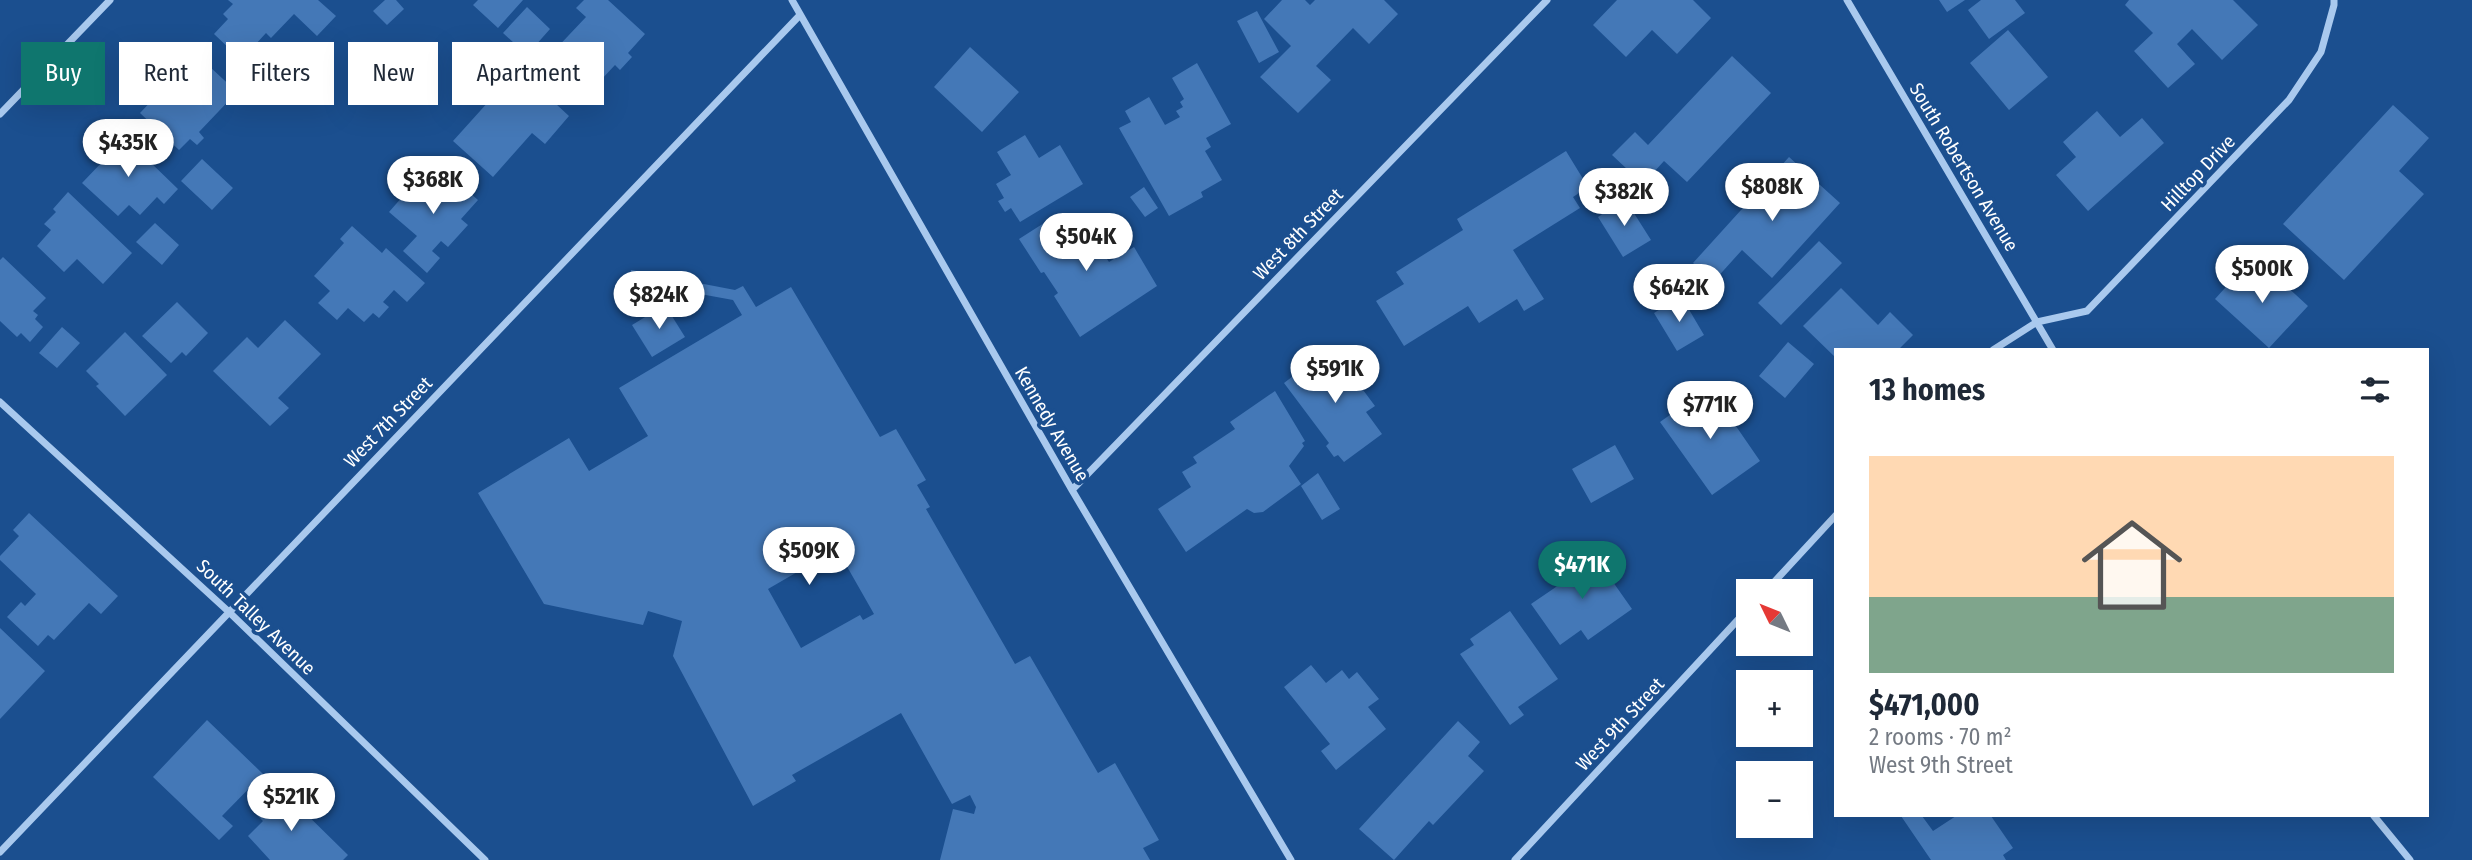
<!DOCTYPE html>
<meta charset="utf-8">
<style>
:root{--surface:#fff;--page:#f6f6f7;--text:#1f2937;--muted:#747a83;--line:#e0e1e3;--accent:#0f766e}
body{margin:0;font-family:"Fira Sans Condensed",sans-serif;background:var(--page);color:var(--text);height:100vh;display:flex;flex-direction:column;font-size:26px;white-space:nowrap}
*{box-sizing:border-box;margin:0}
p{font-size:23px;color:var(--muted)}
.icon{flex:none;width:38px;height:38px;fill:none;stroke:currentColor;stroke-width:2;stroke-linecap:round;stroke-linejoin:round}
.map{position:relative;flex:1;overflow:hidden}
.panel{position:absolute;left:1834px;top:348px;width:595px;height:469px;display:flex;flex-direction:column;background:var(--surface);border-radius:0px;box-shadow:0 7px 28px #0002}
.panel>*{flex:none}
.guide{position:absolute;left:21px;top:42px;width:665px;height:63px;display:flex;gap:14px}
.needle{width:46px;rotate:313deg}
.tools{position:absolute;left:1736px;top:579px;display:grid;gap:14px}
.tools a{display:grid;place-items:center;width:77px;height:77px;border-radius:0px;background:var(--surface);box-shadow:0 7px 28px #0002;font-size:35px}
.price{position:absolute;translate:-50% -60px;padding:0 16px;border-radius:24px;background:#fff;color:#222;font-size:23px;line-height:46px;filter:drop-shadow(0 2px 4px #0008)}
.price::after{content:'';position:absolute;left:50%;top:42px;width:21px;height:16px;margin-left:-10px;background:inherit;clip-path:polygon(0 0,100% 0,50% 100%)}
.price.selected{background:var(--accent);color:#fff}
ul{padding:0;list-style:none}
li{display:grid;align-content:center;gap:14px;height:371px;padding:0 35px}
li+li{border-top:2px solid var(--line)}
li span{display:grid;place-items:center;height:217px;border-radius:0px;color:#555}
li>.icon{margin-inline-start:auto}
span .icon{width:126px;height:126px;fill:#fffc;stroke-width:1}
li b{font-size:30px}
h2{display:flex;justify-content:space-between;align-items:center;height:84px;padding:0 35px;font-size:30px}
.tag{padding:0 24px;border-radius:0px;background:var(--surface);box-shadow:0 7px 28px #0002;font-size:24px;line-height:63px}
.tag.selected{background:var(--accent);color:#fff}
.map>svg:first-child{display:block}
.building{fill:#4478b7;fill-rule:evenodd}
.lines{fill:none;stroke-linecap:round;stroke-linejoin:round}
.minor{stroke:#a9c9ee;stroke-width:7}
.labels{text-anchor:middle;dominant-baseline:central;stroke-width:7;stroke-linejoin:round;paint-order:stroke}
.street-label{font-size:19px;fill:#fff;stroke:#1b4f8f}
</style>
<div class="map">
<svg width="2472" height="860" viewBox="0 0 2472 860">
<rect width="100%" height="100%" fill="#1b4f8f"/>
<path class="building" d="M 228,0 L 318,0 L 336,16 L 317,36 L 294,14 L 271,38 L 266,33 L 254,46 L 263,55 L 250,68 L 214,34 L 228,19 L 223,14 L 233,4 Z
M 385,0 L 396,0 L 404,9 L 387,25 L 373,11 Z
M 478,0 L 523,0 L 498,28 L 473,5 Z
M 584,0 L 608,0 L 645,34 L 628,53 L 632,57 L 620,70 L 615,65 L 600,81 L 587,69 L 578,79 L 551,54 L 586,17 L 576,8 Z
M 1282,0 L 1305,0 L 1310,5 L 1315,0 L 1384,0 L 1398,14 L 1369,44 L 1353,28 L 1316,66 L 1331,80 L 1298,113 L 1260,77 L 1291,46 L 1264,19 Z
M 1617,0 L 1693,0 L 1711,18 L 1677,54 L 1652,30 L 1626,57 L 1593,25 Z
M 1939,0 L 1965,0 L 1947,12 Z
M 1981,0 L 2015,0 L 2025,13 L 1989,39 L 1968,10 Z
M 2129,0 L 2233,0 L 2258,25 L 2222,60 L 2192,29 L 2177,44 L 2195,64 L 2168,88 L 2134,51 L 2153,33 L 2125,5 Z
M 527,7 L 550,29 L 527,55 L 503,33 Z
M 1257,11 L 1279,52 L 1259,63 L 1237,21 Z
M 2008,30 L 2048,77 L 2009,110 L 1970,63 Z
M 970,47 L 1019,92 L 982,132 L 934,87 Z
M 196,54 L 237,92 L 199,132 L 204,138 L 197,145 L 190,139 L 179,150 L 140,113 Z
M 1732,56 L 1771,93 L 1687,182 L 1664,161 L 1643,184 L 1612,155 L 1635,132 L 1648,145 Z
M 1197,63 L 1231,124 L 1206,138 L 1211,147 L 1205,151 L 1222,180 L 1201,192 L 1203,197 L 1169,216 L 1119,128 L 1131,122 L 1125,111 L 1149,97 L 1165,125 L 1180,117 L 1176,111 L 1183,107 L 1180,102 L 1184,99 L 1172,78 Z
M 518,69 L 569,116 L 545,144 L 532,133 L 493,177 L 453,141 Z
M 2393,105 L 2429,138 L 2399,171 L 2424,194 L 2344,280 L 2283,224 Z
M 2097,111 L 2120,137 L 2142,118 L 2164,143 L 2088,211 L 2056,175 L 2076,157 L 2063,142 Z
M 120,133 L 178,189 L 164,204 L 157,197 L 140,215 L 129,205 L 118,216 L 82,183 L 105,159 L 100,154 Z
M 1025,135 L 1039,158 L 1060,145 L 1083,184 L 1020,222 L 1011,208 L 1005,212 L 998,201 L 1004,198 L 996,184 L 1011,175 L 997,152 Z
M 1566,151 L 1588,187 L 1573,197 L 1580,208 L 1513,250 L 1544,299 L 1524,311 L 1517,299 L 1479,323 L 1468,306 L 1404,346 L 1376,301 L 1404,284 L 1396,272 L 1463,230 L 1457,219 Z
M 1789,157 L 1840,203 L 1772,278 L 1742,250 L 1714,281 L 1693,263 Z
M 202,159 L 233,188 L 212,210 L 181,181 Z
M 425,171 L 438,183 L 447,173 L 478,200 L 461,219 L 468,225 L 448,247 L 441,241 L 432,251 L 440,258 L 427,273 L 403,251 L 417,236 L 389,212 Z
M 1144,187 L 1158,208 L 1145,217 L 1130,197 Z
M 68,192 L 132,253 L 103,284 L 77,259 L 64,272 L 37,246 L 51,230 L 44,224 L 56,212 L 53,209 Z
M 1625,199 L 1651,240 L 1623,257 L 1598,217 Z
M 1055,216 L 1061,226 L 1070,219 L 1087,228 L 1109,262 L 1134,247 L 1157,286 L 1080,337 L 1054,296 L 1058,293 L 1044,272 L 1041,273 L 1019,239 Z
M 155,223 L 179,245 L 162,265 L 136,242 Z
M 352,226 L 382,253 L 386,248 L 425,283 L 407,302 L 394,290 L 383,302 L 389,307 L 379,318 L 373,313 L 364,322 L 348,308 L 337,320 L 318,303 L 330,291 L 314,276 L 344,243 L 340,239 Z
M 1819,241 L 1842,263 L 1781,325 L 1758,303 Z
M 3,257 L 46,298 L 33,311 L 38,315 L 35,319 L 43,327 L 30,342 L 21,333 L 17,337 L 0,321 L 0,260 Z
M 2244,267 L 2260,282 L 2270,271 L 2308,306 L 2269,348 L 2215,299 Z
M 631,270 L 735,290 L 743,286 L 756,307 L 791,287 L 880,437 L 896,429 L 926,480 L 917,485 L 930,507 L 926,509 L 1015,664 L 1030,656 L 1098,773 L 1115,763 L 1159,840 L 1143,848 L 1150,860 L 940,860 L 953,809 L 974,814 L 976,807 L 970,795 L 952,804 L 901,713 L 792,775 L 796,781 L 753,806 L 673,656 L 682,621 L 648,611 L 643,625 L 544,604 L 478,493 L 569,438 L 589,471 L 648,436 L 619,388 L 742,315 L 733,300 L 629,281 ZM 837,549 L 874,614 L 863,620 L 860,615 L 801,648 L 768,589 Z
M 1841,288 L 1878,325 L 1890,312 L 1913,335 L 1898,350 L 1836,350 L 1836,358 L 1803,326 Z
M 1681,296 L 1704,335 L 1677,351 L 1654,313 Z
M 177,302 L 208,333 L 186,356 L 182,352 L 171,363 L 142,336 Z
M 665,305 L 685,337 L 652,357 L 632,325 Z
M 285,320 L 321,354 L 278,398 L 289,408 L 270,426 L 213,371 L 247,337 L 258,348 Z
M 62,327 L 80,343 L 57,368 L 39,353 Z
M 125,332 L 167,375 L 125,416 L 96,386 L 99,384 L 86,371 Z
M 1788,342 L 1814,364 L 1785,398 L 1759,376 Z
M 1331,347 L 1375,406 L 1366,412 L 1382,434 L 1344,462 L 1338,455 L 1334,457 L 1326,446 L 1329,443 L 1284,383 Z
M 1709,387 L 1760,461 L 1712,495 L 1660,422 Z
M 1275,391 L 1305,441 L 1302,443 L 1304,446 L 1289,466 L 1301,484 L 1263,512 L 1254,513 L 1247,509 L 1186,552 L 1158,509 L 1191,487 L 1182,472 L 1197,463 L 1193,457 L 1235,429 L 1230,422 Z
M 1615,445 L 1634,479 L 1591,503 L 1572,469 Z
M 1318,473 L 1340,509 L 1322,520 L 1301,486 Z
M 29,513 L 118,596 L 101,614 L 89,603 L 54,640 L 48,635 L 38,646 L 7,617 L 21,602 L 25,606 L 36,594 L 0,560 L 0,556 L 19,536 L 13,530 Z
M 1589,548 L 1632,609 L 1588,640 L 1581,630 L 1560,645 L 1531,604 L 1575,574 L 1567,562 Z
M 1510,611 L 1558,679 L 1518,707 L 1524,715 L 1510,725 L 1460,654 L 1474,645 L 1470,639 Z
M 0,628 L 45,671 L 0,719 Z
M 1311,665 L 1326,683 L 1342,670 L 1349,679 L 1357,672 L 1379,699 L 1368,707 L 1386,729 L 1336,770 L 1321,751 L 1330,744 L 1284,687 Z
M 207,720 L 263,774 L 222,816 L 233,826 L 219,840 L 153,777 Z
M 1458,721 L 1480,742 L 1468,756 L 1484,771 L 1433,825 L 1429,821 L 1394,860 L 1359,829 Z
M 274,788 L 292,805 L 294,802 L 348,855 L 343,860 L 270,860 L 248,836 L 263,821 L 252,810 Z
M 1901,816 L 1922,816 L 1933,831 L 1956,816 L 1991,816 L 2013,848 L 2003,855 L 2006,860 L 1931,860 Z"/>
<g class="lines">
<path class="minor" d="M 792,0 L 1072,490 L 1291,860
M 1847,0 L 2053,350
M 0,114 L 110,0
M 1993,350 L 2037,322 L 2087,311 L 2289,100 L 2321,52 L 2334,5 L 2334,0
M 0,402 L 229,612 L 485,860
M 1072,490 L 1547,0
M 1765,592 L 1836,515
M 2374,816 L 2410,860
M 0,852 L 800,15
M 1515,860 L 1748,609"/>
</g>
<g class="labels">
<g class="street-label">
<text transform="translate(1964 167) rotate(59)">South Robertson Avenue</text>
<text transform="translate(2198 173) rotate(-46)">Hilltop Drive</text>
<text transform="translate(1298 234) rotate(-46)">West 8th Street</text>
<text transform="translate(388 422) rotate(-46)">West 7th Street</text>
<text transform="translate(1052 424) rotate(60)">Kennedy Avenue</text>
<text transform="translate(256 617) rotate(44)">South Talley Avenue</text>
<text transform="translate(1620 724) rotate(-47)">West 9th Street</text>
</g>
</g>
</svg>
<div class="tools">
<a><svg class="needle" viewBox="-14 -14 28 28"><path d="M0-13l5 13h-10z" fill="#e53935"/><path d="M0 13l5-13h-10z" fill="#747a83"/></svg></a>
<a>+</a>
<a>−</a>
</div>
<b class="price" style="left:128px;top:179px">$435K</b>
<b class="price" style="left:433px;top:216px">$368K</b>
<b class="price" style="left:1772px;top:223px">$808K</b>
<b class="price" style="left:1624px;top:228px">$382K</b>
<b class="price" style="left:1086px;top:273px">$504K</b>
<b class="price" style="left:2262px;top:305px">$500K</b>
<b class="price" style="left:1679px;top:324px">$642K</b>
<b class="price" style="left:659px;top:331px">$824K</b>
<b class="price" style="left:1335px;top:405px">$591K</b>
<b class="price" style="left:1710px;top:441px">$771K</b>
<b class="price" style="left:809px;top:587px">$509K</b>
<b class="price selected" style="left:1582px;top:601px">$471K</b>
<b class="price" style="left:291px;top:833px">$521K</b>
<div class="guide">
<a class="tag selected">Buy</a>
<a class="tag">Rent</a>
<a class="tag">Filters</a>
<a class="tag">New</a>
<a class="tag">Apartment</a>
</div>
<section class="panel">
<h2>13 homes<svg class="icon" aria-label="filters" viewBox="0 0 24 24"><path d="M4 7h16M4 17h16"/><circle cx="9" cy="7" r="2"/><circle cx="15" cy="17" r="2"/></svg></h2>
<ul>
<li><span style="background:linear-gradient(#ffd9b3 65%,#7fa58c 0)"><svg class="icon" aria-label="home" viewBox="0 0 24 24"><path d="M3 11l9-7 9 7M6 9v11h12V9"/></svg></span><div><b>$471,000</b><p>2 rooms · 70 m²</p><p>West 9th Street</p></div></li>
</ul>
</section>
</div>
